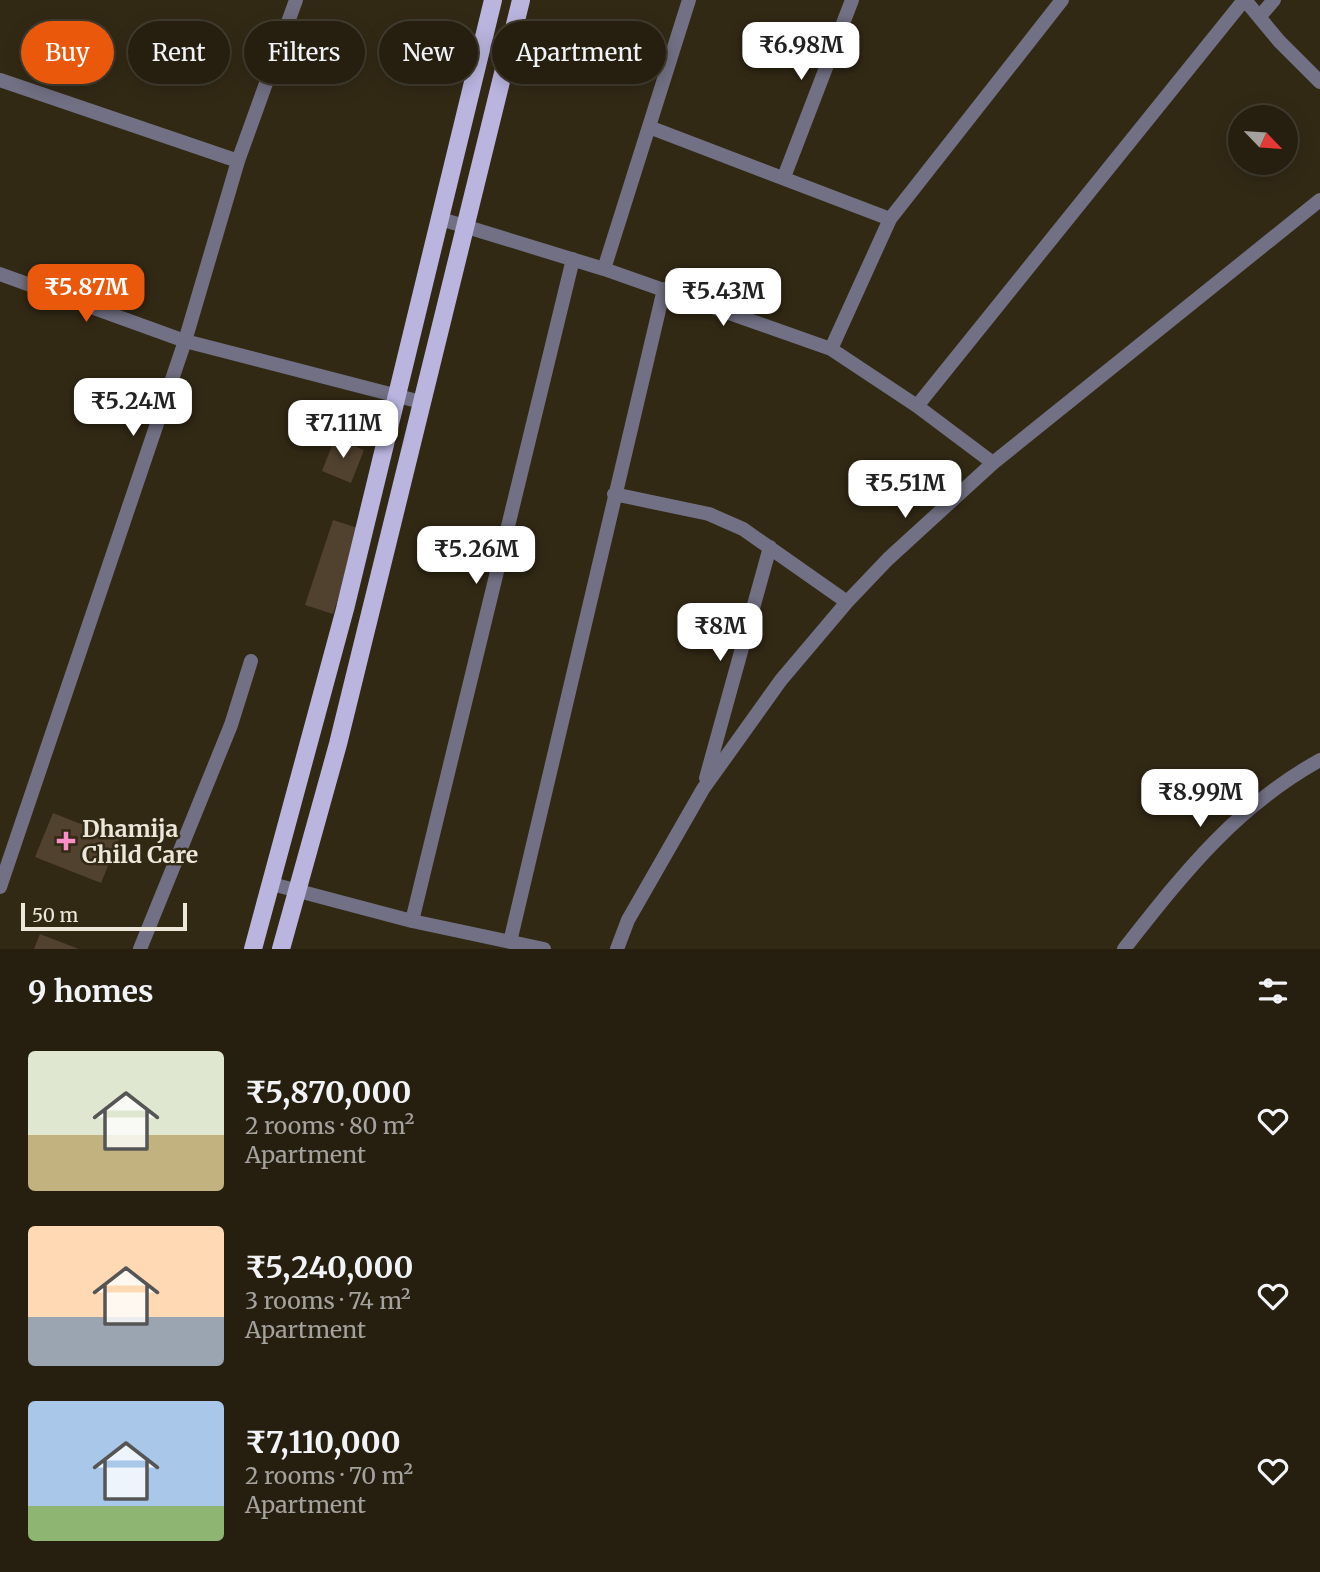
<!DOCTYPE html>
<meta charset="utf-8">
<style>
:root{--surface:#261f10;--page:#322c1e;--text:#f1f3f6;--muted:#a4a29f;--line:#423d30;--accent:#ea580c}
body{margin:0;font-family:Merriweather,serif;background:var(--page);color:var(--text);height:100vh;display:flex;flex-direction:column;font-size:26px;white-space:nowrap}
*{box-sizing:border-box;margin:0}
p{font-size:23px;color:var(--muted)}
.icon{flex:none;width:38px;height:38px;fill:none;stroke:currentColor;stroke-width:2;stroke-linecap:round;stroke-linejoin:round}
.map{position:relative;height:949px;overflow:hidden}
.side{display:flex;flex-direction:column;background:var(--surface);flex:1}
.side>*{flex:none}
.banner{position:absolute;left:21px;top:21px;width:700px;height:63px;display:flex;gap:14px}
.needle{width:46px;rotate:115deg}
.buttons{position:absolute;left:1228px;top:105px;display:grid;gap:14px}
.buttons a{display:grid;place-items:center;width:70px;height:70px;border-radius:50%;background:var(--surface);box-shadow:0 4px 18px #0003,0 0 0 2px var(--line);font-size:35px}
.scale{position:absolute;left:21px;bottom:18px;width:166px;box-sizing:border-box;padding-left:7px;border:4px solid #ede7db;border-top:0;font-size:19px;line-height:24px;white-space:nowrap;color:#ede7db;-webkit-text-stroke:5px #322915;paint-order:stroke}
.price{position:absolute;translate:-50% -60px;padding:0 16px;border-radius:14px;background:#fff;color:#222;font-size:23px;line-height:46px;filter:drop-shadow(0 2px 4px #0008)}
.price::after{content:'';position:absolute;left:50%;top:42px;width:21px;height:16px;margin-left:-10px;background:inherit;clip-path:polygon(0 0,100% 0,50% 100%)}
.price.selected{background:var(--accent);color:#fff}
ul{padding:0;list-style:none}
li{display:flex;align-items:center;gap:21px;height:175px;padding:0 28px}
li span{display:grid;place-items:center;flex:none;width:196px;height:140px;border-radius:7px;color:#555}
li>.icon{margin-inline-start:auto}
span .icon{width:84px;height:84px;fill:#fffc;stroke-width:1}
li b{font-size:30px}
h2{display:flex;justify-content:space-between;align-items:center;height:84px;padding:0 28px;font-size:30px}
.pill{padding:0 24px;border-radius:32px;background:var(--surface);box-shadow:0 4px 18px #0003,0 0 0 2px var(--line);font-size:24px;line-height:63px}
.pill.selected{background:var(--accent);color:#fff}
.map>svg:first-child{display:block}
.building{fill:#51412f}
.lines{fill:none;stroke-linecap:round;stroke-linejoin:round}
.minor{stroke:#717084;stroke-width:14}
.primary{stroke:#b9b5df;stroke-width:18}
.poi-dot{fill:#fa8fc8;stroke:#322915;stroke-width:2.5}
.labels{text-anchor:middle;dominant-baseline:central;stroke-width:5;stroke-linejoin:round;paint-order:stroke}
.poi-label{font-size:23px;font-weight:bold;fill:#ede7db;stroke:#322915;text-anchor:start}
</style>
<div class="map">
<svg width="1320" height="949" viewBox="0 0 1320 949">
<rect width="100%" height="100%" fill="#322915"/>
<path class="building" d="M 335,438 L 364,450 L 351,483 L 322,471 Z
M 333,520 L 361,529 L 333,614 L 305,605 Z
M 53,813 L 119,839 L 101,883 L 35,857 Z
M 40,934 L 79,949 L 34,949 Z"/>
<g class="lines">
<path class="minor" d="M 1245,0 L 1279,41 L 1320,82
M 1260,16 L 1274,0
M 0,80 L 238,161
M 649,127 L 890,219
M 784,177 L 852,0
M 441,219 L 604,269 L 831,349 L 917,406 L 993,463
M 604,269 L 689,0
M 0,274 L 185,341 L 421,402
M 831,349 L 890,219 L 1062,0
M 917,406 L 1244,0
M 614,494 L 709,514 L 743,529 L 847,602
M 706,778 L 770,547
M 272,884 L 412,921 L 544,949
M 0,887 L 185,341 L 238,161 L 296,0
M 412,921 L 573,259
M 510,942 L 664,289
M 140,949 L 231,725 L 251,661
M 617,949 L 628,920 L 703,789 L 781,680 L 847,602 L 888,559 L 993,463 L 1320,200
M 1124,949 C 1184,873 1234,808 1320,760"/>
<path class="primary" d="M 253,949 L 345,609 L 493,0
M 281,949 L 338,744 L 521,0"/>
</g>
<path class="poi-dot" d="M62.5 830.5h7v7h7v7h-7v7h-7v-7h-7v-7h7z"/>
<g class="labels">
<g class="poi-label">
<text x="82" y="828">Dhamija<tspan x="82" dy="26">Child Care</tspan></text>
</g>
</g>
</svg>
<div class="buttons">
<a><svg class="needle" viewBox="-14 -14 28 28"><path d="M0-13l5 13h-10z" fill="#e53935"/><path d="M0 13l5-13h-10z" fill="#a4a29f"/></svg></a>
</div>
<div class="scale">50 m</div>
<b class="price" style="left:801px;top:82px">₹6.98M</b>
<b class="price selected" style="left:86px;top:324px">₹5.87M</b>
<b class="price" style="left:723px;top:328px">₹5.43M</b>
<b class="price" style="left:133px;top:438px">₹5.24M</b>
<b class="price" style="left:343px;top:460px">₹7.11M</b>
<b class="price" style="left:905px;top:520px">₹5.51M</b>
<b class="price" style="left:476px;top:586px">₹5.26M</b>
<b class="price" style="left:720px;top:663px">₹8M</b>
<b class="price" style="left:1200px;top:829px">₹8.99M</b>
<div class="banner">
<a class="pill selected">Buy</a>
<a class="pill">Rent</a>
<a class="pill">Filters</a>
<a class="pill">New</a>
<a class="pill">Apartment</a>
</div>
</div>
<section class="side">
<h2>9 homes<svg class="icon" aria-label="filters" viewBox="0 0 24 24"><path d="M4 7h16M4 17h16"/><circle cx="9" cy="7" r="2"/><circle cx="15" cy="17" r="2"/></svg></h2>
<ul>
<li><span style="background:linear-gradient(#dfe7d0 60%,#c2b280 0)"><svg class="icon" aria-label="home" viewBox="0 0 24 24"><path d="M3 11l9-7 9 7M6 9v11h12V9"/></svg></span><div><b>₹5,870,000</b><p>2 rooms · 80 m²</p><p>Apartment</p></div><svg class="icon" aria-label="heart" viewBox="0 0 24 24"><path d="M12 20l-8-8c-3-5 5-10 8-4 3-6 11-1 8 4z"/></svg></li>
<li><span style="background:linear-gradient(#ffd9b3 65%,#9aa5b1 0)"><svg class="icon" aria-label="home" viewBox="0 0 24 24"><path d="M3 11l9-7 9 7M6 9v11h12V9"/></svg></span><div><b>₹5,240,000</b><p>3 rooms · 74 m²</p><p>Apartment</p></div><svg class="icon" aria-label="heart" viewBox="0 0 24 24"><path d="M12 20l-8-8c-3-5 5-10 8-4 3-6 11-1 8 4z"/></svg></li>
<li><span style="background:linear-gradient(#a9c7e8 75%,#8fb573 0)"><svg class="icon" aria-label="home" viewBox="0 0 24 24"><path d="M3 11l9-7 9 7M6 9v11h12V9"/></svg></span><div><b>₹7,110,000</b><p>2 rooms · 70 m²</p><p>Apartment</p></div><svg class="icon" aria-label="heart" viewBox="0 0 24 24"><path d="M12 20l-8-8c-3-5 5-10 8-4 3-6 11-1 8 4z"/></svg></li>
</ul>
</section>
